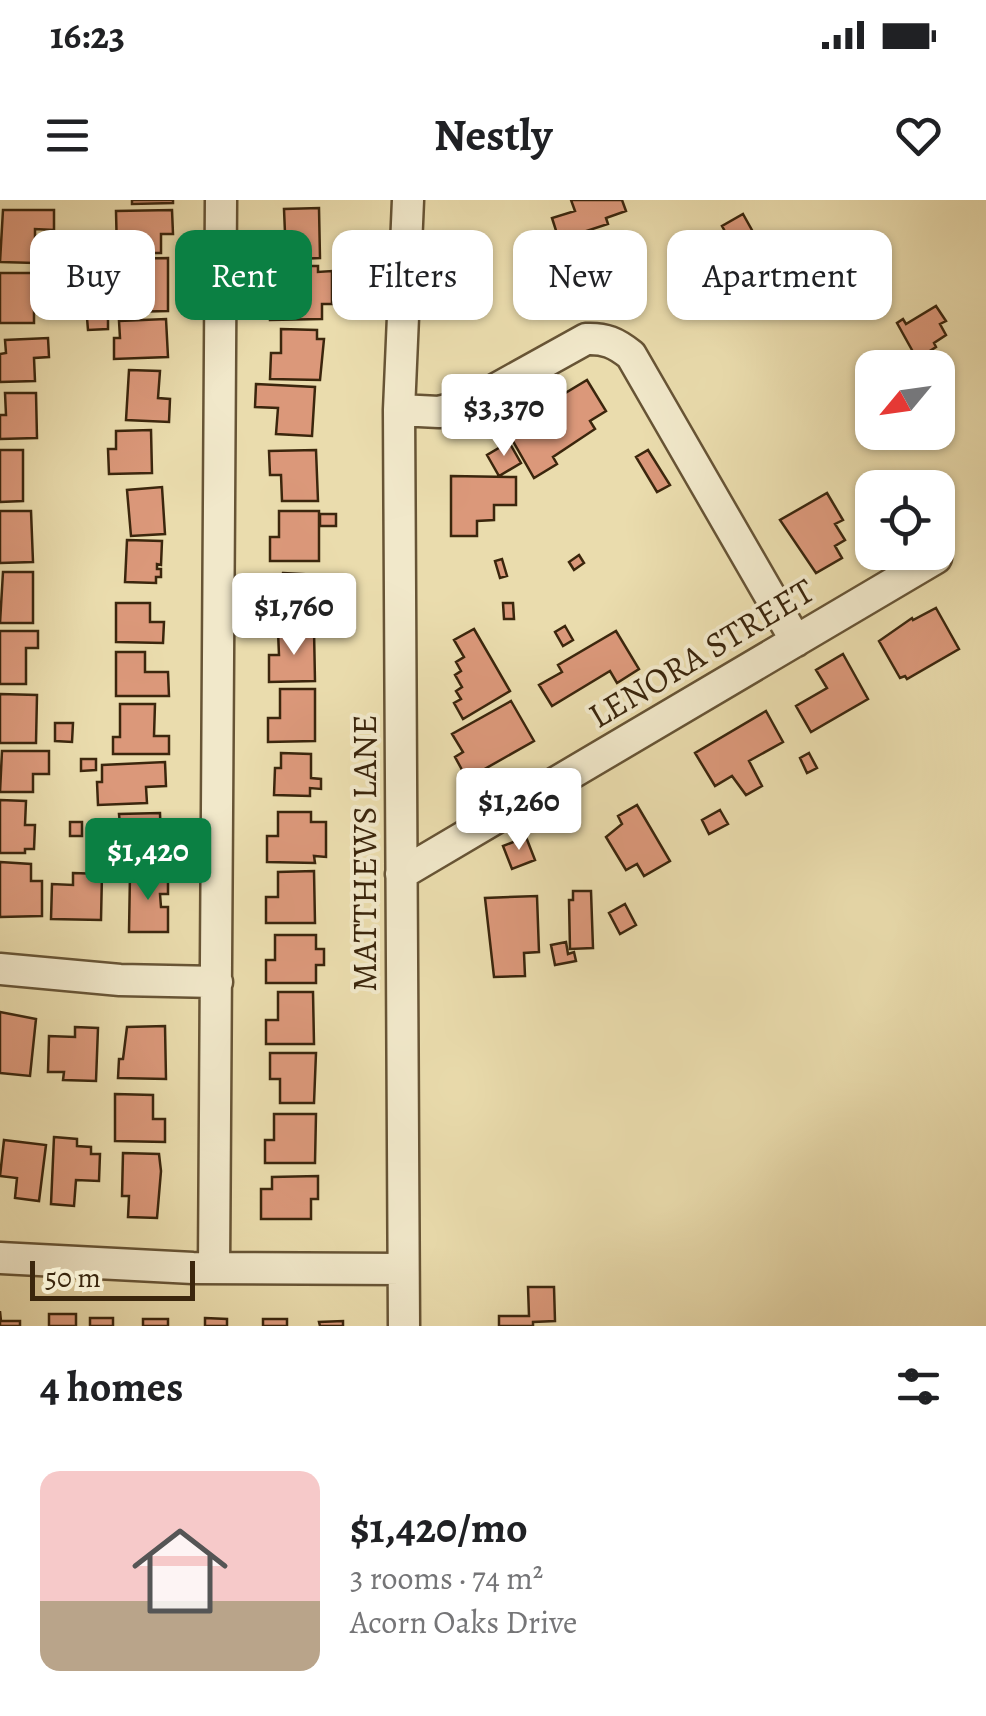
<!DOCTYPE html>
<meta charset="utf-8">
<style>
:root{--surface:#fff;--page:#f2f2f2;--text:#202124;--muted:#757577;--accent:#0b8043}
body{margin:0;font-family:Alegreya,serif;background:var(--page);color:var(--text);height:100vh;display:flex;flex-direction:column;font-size:38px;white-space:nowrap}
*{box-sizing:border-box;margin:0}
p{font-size:32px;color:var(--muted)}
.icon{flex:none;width:55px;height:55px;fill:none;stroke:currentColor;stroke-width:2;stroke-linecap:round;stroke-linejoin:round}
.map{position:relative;height:1126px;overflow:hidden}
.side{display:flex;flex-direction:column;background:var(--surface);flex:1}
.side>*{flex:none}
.banner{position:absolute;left:30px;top:30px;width:928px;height:90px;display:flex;gap:20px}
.needle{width:65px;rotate:241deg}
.tools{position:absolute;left:855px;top:150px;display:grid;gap:20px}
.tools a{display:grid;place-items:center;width:100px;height:100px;border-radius:20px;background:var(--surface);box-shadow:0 2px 8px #0004;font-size:50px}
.scale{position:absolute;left:30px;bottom:25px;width:165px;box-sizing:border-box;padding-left:10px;border:5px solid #3b260d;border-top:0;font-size:28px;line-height:35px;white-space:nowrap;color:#3b260d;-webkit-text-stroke:8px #f1e8ca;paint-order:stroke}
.price{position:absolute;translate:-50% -85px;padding:0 22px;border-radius:10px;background:#fff;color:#222;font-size:32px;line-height:65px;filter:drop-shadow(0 2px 5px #0008)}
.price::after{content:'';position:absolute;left:50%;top:60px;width:30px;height:22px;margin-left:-15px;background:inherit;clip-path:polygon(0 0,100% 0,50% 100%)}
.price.current{background:var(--accent);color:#fff}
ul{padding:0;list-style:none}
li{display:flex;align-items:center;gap:30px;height:250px;padding:0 40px}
li span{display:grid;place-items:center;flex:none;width:280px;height:200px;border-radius:20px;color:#555}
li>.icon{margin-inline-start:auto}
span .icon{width:120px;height:120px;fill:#fffc;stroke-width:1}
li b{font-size:42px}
h2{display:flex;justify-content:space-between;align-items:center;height:120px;padding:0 40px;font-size:42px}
.tag{padding:0 35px;border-radius:20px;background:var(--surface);box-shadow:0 2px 8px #0004;font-size:35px;line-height:90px}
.tag.current{background:var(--accent);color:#fff}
.status{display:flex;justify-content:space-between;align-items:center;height:70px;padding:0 50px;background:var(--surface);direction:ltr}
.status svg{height:28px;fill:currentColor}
header{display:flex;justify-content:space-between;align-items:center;height:130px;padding:0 40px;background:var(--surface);font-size:45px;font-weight:700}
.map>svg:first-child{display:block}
.building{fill:#db987a;stroke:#3b260d;stroke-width:2.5}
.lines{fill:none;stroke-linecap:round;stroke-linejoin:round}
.minor-casing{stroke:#675435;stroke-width:35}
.minor{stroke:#f1e8ca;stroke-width:30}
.labels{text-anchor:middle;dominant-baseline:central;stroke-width:8;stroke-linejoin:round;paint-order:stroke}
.street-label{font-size:35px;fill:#3b260d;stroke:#f1e8ca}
</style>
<div class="status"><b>16:23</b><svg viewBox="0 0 49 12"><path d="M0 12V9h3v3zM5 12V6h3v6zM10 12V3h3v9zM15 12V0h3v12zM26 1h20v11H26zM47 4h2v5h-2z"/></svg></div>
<header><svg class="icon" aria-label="menu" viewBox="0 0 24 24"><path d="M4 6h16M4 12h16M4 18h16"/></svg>Nestly<svg class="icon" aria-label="heart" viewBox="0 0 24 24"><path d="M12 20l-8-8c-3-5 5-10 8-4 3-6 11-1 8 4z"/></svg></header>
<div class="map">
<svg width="986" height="1126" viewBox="0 0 986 1126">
<rect width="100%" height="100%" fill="#eadcad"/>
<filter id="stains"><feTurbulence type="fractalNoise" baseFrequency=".002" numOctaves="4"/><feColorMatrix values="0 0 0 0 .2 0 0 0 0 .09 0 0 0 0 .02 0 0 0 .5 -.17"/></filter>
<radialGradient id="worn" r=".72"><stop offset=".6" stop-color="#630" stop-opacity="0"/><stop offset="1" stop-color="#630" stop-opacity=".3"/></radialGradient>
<path class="building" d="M 132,0 L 173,0 L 173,3 L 132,4 Z
M 571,0 L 622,0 L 626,11 L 606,18 L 608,24 L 559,40 L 552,18 L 575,11 Z
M 319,8 L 320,58 L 274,60 L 273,33 L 285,33 L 284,9 Z
M 3,10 L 54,10 L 54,30 L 35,29 L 35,63 L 0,62 Z
M 172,10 L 173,34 L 161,34 L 161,53 L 117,53 L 116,11 Z
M 743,14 L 791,100 L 770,112 L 755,84 L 744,90 L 732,68 L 742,62 L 722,26 Z
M 168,58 L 168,111 L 126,112 L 121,59 Z
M 282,66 L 318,66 L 318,72 L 332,71 L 332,104 L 322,104 L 322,119 L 270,120 L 270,95 L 283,95 Z
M 53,71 L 73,72 L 72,86 L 52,86 Z
M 0,73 L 39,73 L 39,92 L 47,92 L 47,112 L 34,111 L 34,123 L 0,123 Z
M 936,106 L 946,121 L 940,124 L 946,135 L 934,143 L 936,147 L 917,159 L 897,123 L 903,119 L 906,124 Z
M 108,117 L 108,129 L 88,130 L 87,118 Z
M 166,119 L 168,157 L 114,159 L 114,138 L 120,138 L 119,121 Z
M 281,129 L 317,130 L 317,139 L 324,139 L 320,180 L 270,179 L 271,153 L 281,153 Z
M 48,138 L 49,157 L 34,158 L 35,181 L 0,182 L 0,154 L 6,153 L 5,140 Z
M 129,170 L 160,171 L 158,198 L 170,199 L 169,222 L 126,220 Z
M 587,180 L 606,211 L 590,221 L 595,229 L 553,257 L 557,264 L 534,278 L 506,229 L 524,218 L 528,225 L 533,222 L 529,215 Z
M 256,184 L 315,187 L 312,236 L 276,234 L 278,208 L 255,207 Z
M 5,193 L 36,193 L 37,238 L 0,239 L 0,215 L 6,215 Z
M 151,230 L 152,273 L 109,274 L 108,249 L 116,249 L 116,231 Z
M 509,242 L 521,263 L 499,276 L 487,255 Z
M 0,250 L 23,250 L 23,301 L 0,302 Z
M 316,250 L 318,301 L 282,301 L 281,275 L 270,275 L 269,251 Z
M 648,250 L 670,285 L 657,292 L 636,257 Z
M 451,276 L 516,277 L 516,305 L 494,305 L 494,320 L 477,321 L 477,336 L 451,336 Z
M 162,287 L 165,334 L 131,336 L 127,290 Z
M 827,293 L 843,320 L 835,324 L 845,340 L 835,346 L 842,358 L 816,373 L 780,320 Z
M 0,311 L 31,311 L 33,362 L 0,363 Z
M 279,311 L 319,311 L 319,361 L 270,361 L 270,337 L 279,337 Z
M 320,314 L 336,314 L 336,326 L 320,326 Z
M 127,340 L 162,341 L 161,365 L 157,364 L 157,369 L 161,369 L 161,377 L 156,377 L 156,383 L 125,382 Z
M 579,355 L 584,363 L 574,370 L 569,362 Z
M 502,359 L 507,376 L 500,378 L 495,361 Z
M 3,372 L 33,372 L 33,423 L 0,423 Z
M 283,373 L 318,375 L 317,388 L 323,388 L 321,416 L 274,415 L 276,389 L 281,390 Z
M 116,403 L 150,403 L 150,422 L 164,422 L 163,443 L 116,442 Z
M 503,403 L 513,403 L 514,419 L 504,419 Z
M 936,408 L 959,449 L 907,479 L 905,476 L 900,478 L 879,441 L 912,418 L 913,420 Z
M 565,426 L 573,440 L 563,446 L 555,432 Z
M 474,429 L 510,491 L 463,519 L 454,503 L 461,499 L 456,491 L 462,487 L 455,475 L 461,471 L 456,462 L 464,457 L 454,440 Z
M 314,430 L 315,481 L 269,482 L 269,455 L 279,455 L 278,431 Z
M 0,431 L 38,431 L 38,448 L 26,448 L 26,484 L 0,484 Z
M 616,431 L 639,469 L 617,483 L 610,471 L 552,506 L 539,485 L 562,472 L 558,465 Z
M 116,452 L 145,452 L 145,472 L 168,472 L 169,496 L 116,496 Z
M 843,454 L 868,499 L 811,532 L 796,506 L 827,488 L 816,470 Z
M 280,489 L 315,489 L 315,541 L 268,542 L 268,518 L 280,518 Z
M 0,494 L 37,495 L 36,543 L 0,543 Z
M 511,501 L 534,541 L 467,579 L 455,557 L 463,552 L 452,534 Z
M 120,504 L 155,504 L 154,536 L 169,536 L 169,554 L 113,554 L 113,537 L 120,537 Z
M 766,511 L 783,542 L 749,561 L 762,586 L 746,595 L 732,576 L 715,586 L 695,553 Z
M 55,523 L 73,523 L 72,542 L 55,541 Z
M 2,551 L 49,551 L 49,574 L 33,574 L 33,592 L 0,592 Z
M 281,553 L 311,554 L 311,578 L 321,579 L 321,589 L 310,588 L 310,596 L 274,595 L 275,568 L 281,568 Z
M 809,553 L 817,568 L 807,573 L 800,558 Z
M 81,559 L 96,559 L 96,570 L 81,571 Z
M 165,562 L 166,586 L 146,587 L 147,603 L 98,605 L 97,582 L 102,582 L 102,565 Z
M 0,600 L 26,601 L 25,625 L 35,625 L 34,649 L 25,649 L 25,653 L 0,653 Z
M 637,605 L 670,661 L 644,676 L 637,664 L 626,670 L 606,637 L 622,624 L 618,616 Z
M 720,610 L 728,624 L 709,634 L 702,620 Z
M 278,612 L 311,612 L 311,622 L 326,622 L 326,657 L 314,656 L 315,663 L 267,662 L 267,636 L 278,636 Z
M 160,613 L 161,642 L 171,642 L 171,661 L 114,662 L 115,642 L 107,642 L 104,625 L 120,625 L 119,614 Z
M 70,622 L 82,622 L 82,636 L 70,636 Z
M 526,637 L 535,660 L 512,669 L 503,646 Z
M 0,662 L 31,664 L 31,681 L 42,681 L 42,716 L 0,717 Z
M 314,671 L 315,723 L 266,723 L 266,697 L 278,697 L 278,672 Z
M 73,673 L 102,674 L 101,720 L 51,719 L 52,684 L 73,685 Z
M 130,674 L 168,674 L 168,694 L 160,694 L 161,707 L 168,707 L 168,732 L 129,732 Z
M 573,691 L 591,691 L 593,748 L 570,749 L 569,700 L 573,700 Z
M 537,696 L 539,752 L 524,753 L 525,776 L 494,777 L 485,698 Z
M 625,704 L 636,725 L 620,734 L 609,713 Z
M 275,735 L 316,735 L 316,749 L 324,749 L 324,765 L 316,765 L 316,783 L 266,783 L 266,760 L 275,760 Z
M 566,742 L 568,754 L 574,752 L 576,761 L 555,765 L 551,745 Z
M 278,792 L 313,792 L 314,844 L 266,844 L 266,820 L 278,820 Z
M 0,812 L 36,819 L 30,876 L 0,873 Z
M 165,826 L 166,879 L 118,878 L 119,859 L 123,859 L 127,827 Z
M 75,827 L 98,828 L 96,881 L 63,880 L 64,872 L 48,872 L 49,836 L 75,837 Z
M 270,853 L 316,853 L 314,903 L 280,903 L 280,879 L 270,879 Z
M 115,894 L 153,895 L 153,919 L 165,919 L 165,942 L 115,941 Z
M 274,914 L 316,914 L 315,963 L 265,963 L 265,940 L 274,940 Z
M 54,937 L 77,939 L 77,946 L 91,947 L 91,954 L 100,954 L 99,981 L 76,980 L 74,1006 L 51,1004 Z
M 4,940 L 46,945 L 39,1001 L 15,998 L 17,978 L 0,976 Z
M 123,953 L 159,954 L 161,971 L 157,1018 L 128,1017 L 129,996 L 122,996 Z
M 318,976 L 318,999 L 311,999 L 311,1019 L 261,1019 L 261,989 L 272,989 L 272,977 Z
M 528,1087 L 554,1087 L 555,1121 L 533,1122 L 533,1126 L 499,1126 L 499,1116 L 529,1116 Z
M 0,1111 L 1,1121 L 20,1121 L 20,1126 L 0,1126 Z
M 49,1114 L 76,1114 L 76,1126 L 49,1126 Z
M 90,1118 L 113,1118 L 113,1126 L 90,1126 Z
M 205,1118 L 227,1119 L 227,1126 L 205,1126 Z
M 143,1119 L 168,1119 L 168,1126 L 143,1126 Z
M 263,1119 L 287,1119 L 287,1126 L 263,1126 Z
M 343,1121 L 343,1126 L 320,1126 L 319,1122 Z"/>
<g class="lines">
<g class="minor-casing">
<path id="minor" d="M 399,210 L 439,212 L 469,204 L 586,139 C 605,138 616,143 631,155 L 796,441
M 401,674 L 936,358
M 0,769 L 120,780 L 217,782
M 0,1058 L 193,1068 L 403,1069
M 214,1068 L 221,0
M 404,1126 L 399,210 L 408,0"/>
</g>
<use href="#minor" class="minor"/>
</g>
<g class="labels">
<g class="street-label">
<text transform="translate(701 453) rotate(-31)">LENORA STREET</text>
<text transform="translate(364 653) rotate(-90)">MATTHEWS LANE</text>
</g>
</g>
<rect width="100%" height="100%" filter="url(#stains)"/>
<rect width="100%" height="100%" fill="url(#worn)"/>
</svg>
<div class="tools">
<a><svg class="needle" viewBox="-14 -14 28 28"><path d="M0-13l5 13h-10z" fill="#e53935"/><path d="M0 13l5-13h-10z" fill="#757577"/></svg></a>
<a><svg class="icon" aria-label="locate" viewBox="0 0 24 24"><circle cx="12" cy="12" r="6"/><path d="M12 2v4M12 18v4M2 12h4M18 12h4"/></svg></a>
</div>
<div class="scale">50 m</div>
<b class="price" style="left:504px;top:259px">$3,370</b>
<b class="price" style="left:294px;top:458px">$1,760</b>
<b class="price" style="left:519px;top:653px">$1,260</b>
<b class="price current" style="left:148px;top:703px">$1,420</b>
<div class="banner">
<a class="tag">Buy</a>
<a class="tag current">Rent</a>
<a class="tag">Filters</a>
<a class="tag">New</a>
<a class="tag">Apartment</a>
</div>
</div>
<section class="side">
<h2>4 homes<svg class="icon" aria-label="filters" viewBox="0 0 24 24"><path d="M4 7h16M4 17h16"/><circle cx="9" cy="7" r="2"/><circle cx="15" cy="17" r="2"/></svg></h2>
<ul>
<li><span style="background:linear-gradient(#f6c9c9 65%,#b9a48a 0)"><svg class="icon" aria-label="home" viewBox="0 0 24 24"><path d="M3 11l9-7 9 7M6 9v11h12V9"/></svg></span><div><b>$1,420/mo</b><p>3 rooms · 74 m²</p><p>Acorn Oaks Drive</p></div></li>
</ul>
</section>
